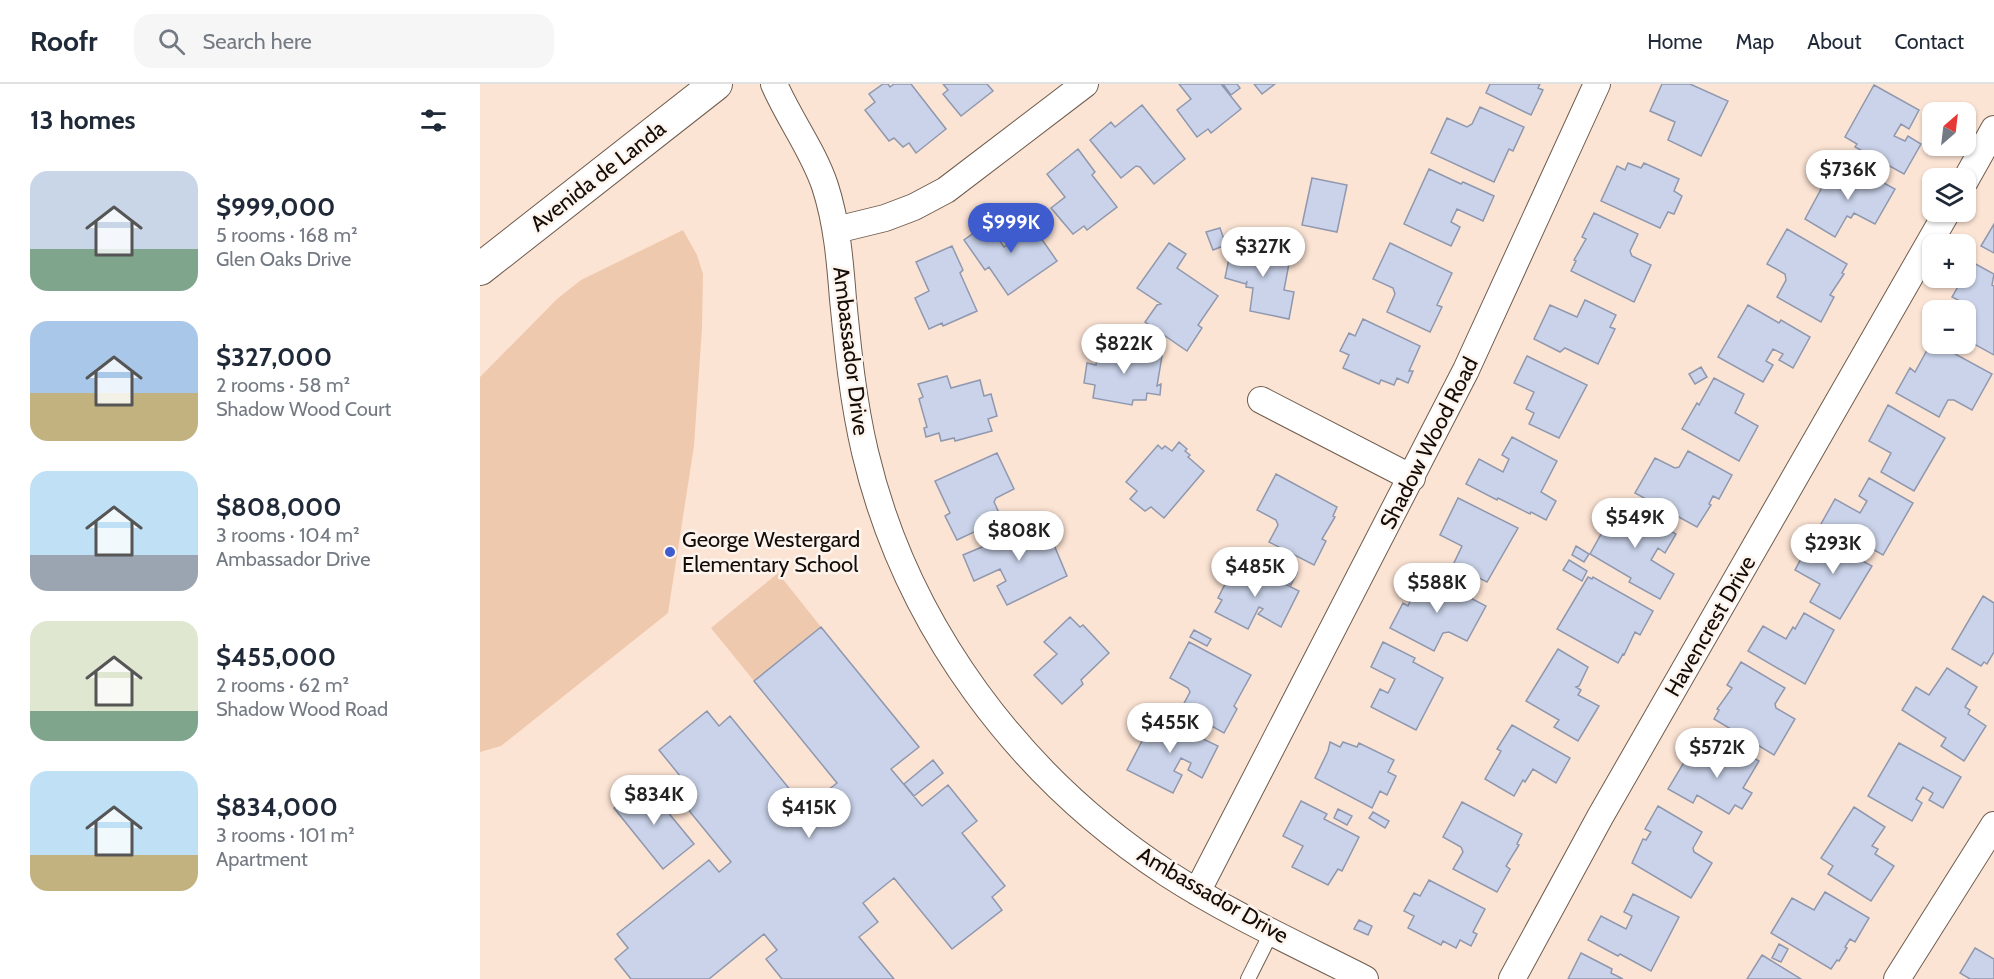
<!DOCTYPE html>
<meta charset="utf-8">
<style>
:root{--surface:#fff;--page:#f6f6f7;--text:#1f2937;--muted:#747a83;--line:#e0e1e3;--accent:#3e5cce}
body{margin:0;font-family:Cabin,sans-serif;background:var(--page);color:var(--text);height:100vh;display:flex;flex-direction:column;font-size:22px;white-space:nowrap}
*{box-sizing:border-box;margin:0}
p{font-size:20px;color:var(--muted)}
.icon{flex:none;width:33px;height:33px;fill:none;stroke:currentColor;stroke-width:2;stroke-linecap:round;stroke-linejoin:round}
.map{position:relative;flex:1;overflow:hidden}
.panel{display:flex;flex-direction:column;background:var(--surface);width:480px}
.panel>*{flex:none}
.needle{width:39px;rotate:28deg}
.controls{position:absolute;left:1442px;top:18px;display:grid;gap:12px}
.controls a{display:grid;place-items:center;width:54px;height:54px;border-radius:12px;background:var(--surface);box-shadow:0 2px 4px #0004;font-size:30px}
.price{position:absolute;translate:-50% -51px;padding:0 14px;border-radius:21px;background:#fff;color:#222;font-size:20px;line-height:39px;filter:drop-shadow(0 2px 3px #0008)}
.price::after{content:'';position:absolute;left:50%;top:36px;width:18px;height:14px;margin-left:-9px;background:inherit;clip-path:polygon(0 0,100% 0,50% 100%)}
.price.selected{background:var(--accent);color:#fff}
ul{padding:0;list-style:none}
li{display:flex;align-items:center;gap:18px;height:150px;padding:0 30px}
li span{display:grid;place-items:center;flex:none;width:168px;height:120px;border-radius:18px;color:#555}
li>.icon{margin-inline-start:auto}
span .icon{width:72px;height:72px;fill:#fffc;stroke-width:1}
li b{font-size:26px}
h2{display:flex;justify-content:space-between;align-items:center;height:72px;padding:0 30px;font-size:26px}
header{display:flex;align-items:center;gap:36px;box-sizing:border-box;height:84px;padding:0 30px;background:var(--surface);border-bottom:2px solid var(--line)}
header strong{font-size:28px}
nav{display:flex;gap:33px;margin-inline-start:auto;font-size:21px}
.search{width:420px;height:54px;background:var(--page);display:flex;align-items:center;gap:15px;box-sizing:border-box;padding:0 21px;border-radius:18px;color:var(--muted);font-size:22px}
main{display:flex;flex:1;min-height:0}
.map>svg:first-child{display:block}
.green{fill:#efc9ae}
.building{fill:#cad3ea;stroke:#8f98ae;stroke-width:1.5}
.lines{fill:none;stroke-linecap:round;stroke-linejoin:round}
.service-casing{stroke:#6f5c4e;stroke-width:16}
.minor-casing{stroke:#6f5c4e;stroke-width:28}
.tertiary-casing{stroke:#6f5c4e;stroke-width:34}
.service{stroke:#fff;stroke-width:14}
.minor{stroke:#fff;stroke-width:26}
.tertiary{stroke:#fff;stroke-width:32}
.poi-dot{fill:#3e5cce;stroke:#fef4ee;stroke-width:2}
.labels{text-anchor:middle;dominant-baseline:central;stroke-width:5;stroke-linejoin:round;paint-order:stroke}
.street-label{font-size:22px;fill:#140c07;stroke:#fef4ee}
.poi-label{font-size:22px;fill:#140c07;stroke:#fef4ee;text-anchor:start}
</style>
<header>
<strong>Roofr</strong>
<div class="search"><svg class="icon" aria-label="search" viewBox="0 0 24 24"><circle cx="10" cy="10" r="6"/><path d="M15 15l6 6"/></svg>Search here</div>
<nav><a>Home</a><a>Map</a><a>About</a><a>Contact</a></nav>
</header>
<main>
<section class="panel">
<h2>13 homes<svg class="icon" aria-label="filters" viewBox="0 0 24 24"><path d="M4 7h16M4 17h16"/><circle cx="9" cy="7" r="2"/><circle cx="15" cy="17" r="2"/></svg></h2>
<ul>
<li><span style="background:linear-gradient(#c9d6e8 65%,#7fa58c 0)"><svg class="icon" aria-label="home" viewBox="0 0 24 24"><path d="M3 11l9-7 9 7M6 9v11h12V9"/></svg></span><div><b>$999,000</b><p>5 rooms · 168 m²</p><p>Glen Oaks Drive</p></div></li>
<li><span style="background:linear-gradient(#a9c7e8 60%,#c2b280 0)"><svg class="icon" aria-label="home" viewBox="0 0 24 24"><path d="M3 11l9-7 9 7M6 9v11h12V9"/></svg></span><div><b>$327,000</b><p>2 rooms · 58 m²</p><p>Shadow Wood Court</p></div></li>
<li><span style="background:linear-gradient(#bfe0f5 70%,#9aa5b1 0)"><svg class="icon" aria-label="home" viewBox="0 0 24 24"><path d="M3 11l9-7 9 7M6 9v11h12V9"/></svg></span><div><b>$808,000</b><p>3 rooms · 104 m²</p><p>Ambassador Drive</p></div></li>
<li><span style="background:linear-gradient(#dfe7d0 75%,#7fa58c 0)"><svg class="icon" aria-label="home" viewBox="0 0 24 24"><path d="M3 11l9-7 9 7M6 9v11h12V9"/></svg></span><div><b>$455,000</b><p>2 rooms · 62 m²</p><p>Shadow Wood Road</p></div></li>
<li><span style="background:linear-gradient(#bfe0f5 70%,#c2b280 0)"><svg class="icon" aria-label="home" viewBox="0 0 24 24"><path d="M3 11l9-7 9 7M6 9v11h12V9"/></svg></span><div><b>$834,000</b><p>3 rooms · 101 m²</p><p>Apartment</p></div></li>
</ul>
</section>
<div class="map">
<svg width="1514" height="895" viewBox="0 0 1514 895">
<rect width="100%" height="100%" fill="#fce4d4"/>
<path class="green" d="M 203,146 L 217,171 L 223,190 L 222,244 L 214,362 L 188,529 L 21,662 L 0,668 L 0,293 L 77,215 L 101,196 Z
M 298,489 L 341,543 L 274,597 L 231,544 Z"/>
<path class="building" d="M 403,0 L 408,0 L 410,3 L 414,0 L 431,0 L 466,45 L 436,69 L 429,59 L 423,63 L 414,54 L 409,57 L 385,26 L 395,18 L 389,10 Z
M 463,0 L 507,0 L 513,7 L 481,32 L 463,10 L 468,6 Z
M 699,0 L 741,0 L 761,25 L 731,49 L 728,45 L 717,53 L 697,26 L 711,15 Z
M 743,0 L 757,0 L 760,4 L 751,11 Z
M 774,0 L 795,0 L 782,10 Z
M 1010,0 L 1060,0 L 1058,4 L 1063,6 L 1051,31 L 1006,9 Z
M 1182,0 L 1210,0 L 1248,17 L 1221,72 L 1188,56 L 1195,38 L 1170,27 Z
M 1394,1 L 1439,26 L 1429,45 L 1421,40 L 1414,52 L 1425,57 L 1428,52 L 1441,60 L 1424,90 L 1375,63 L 1377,60 L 1365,53 Z
M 662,21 L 705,75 L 674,100 L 660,83 L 656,82 L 641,94 L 610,56 L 631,38 L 635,43 Z
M 1000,23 L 1044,43 L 1033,67 L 1029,65 L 1014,98 L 951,69 L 967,34 L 987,43 L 992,40 Z
M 598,65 L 615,88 L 612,91 L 637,123 L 607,146 L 604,142 L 593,150 L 571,124 L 585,113 L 567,90 Z
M 1148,79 L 1161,84 L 1164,79 L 1199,95 L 1194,107 L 1202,112 L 1194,130 L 1188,128 L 1180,144 L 1121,117 L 1137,82 L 1145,86 Z
M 1354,81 L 1386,99 L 1391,92 L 1415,105 L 1395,140 L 1374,129 L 1371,134 L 1367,132 L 1355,153 L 1325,135 Z
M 949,85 L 981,100 L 983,98 L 1014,112 L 1003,137 L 977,125 L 971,138 L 980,143 L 971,162 L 924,140 Z
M 832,94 L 867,101 L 857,148 L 822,141 Z
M 1114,129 L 1158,150 L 1150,167 L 1152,172 L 1171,181 L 1154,218 L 1091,187 L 1096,177 L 1094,176 L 1106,155 L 1102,153 Z
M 547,134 L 577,177 L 528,211 L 509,183 L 505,186 L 484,156 L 512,136 L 521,148 L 516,151 L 524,163 L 536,155 L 530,147 Z
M 1514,140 L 1514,169 L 1501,162 Z
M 740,144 L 746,161 L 733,166 L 726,148 Z
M 1307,145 L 1367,180 L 1362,189 L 1364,190 L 1350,211 L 1354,213 L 1341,238 L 1297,213 L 1306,196 L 1305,190 L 1287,180 Z
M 689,159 L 706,170 L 697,184 L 738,212 L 718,241 L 722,244 L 707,267 L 665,238 L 677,221 L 681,220 L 657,204 Z
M 910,159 L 972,189 L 957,221 L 962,223 L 950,248 L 907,228 L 915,210 L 913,204 L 893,195 Z
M 752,160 L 811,169 L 804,206 L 814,208 L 809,235 L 770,227 L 773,204 L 766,203 L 767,197 L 766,200 L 745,194 Z
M 472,162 L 483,186 L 480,189 L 497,227 L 463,242 L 462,239 L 449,245 L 435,214 L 449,207 L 436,178 Z
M 1492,178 L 1514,190 L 1512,201 L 1514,202 L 1514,271 L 1485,255 L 1485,244 L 1494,224 L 1472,213 L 1483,194 L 1485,194 Z
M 1105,216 L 1136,231 L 1130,243 L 1135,245 L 1118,280 L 1085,264 L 1080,268 L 1054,255 L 1070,221 L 1097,233 Z
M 1268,221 L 1299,239 L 1301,236 L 1330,253 L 1313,284 L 1299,276 L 1303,270 L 1293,265 L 1286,277 L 1293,281 L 1283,298 L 1238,273 Z
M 883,235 L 940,262 L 929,287 L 933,287 L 928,299 L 917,294 L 914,301 L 901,296 L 899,300 L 863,284 L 869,271 L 860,267 L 869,249 L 875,252 Z
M 1452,257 L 1452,260 L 1457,260 L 1512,290 L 1492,326 L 1474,316 L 1468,316 L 1459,333 L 1416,309 L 1430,284 L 1435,288 Z
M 619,262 L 682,272 L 677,302 L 681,300 L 680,311 L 667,309 L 666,316 L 653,316 L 652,321 L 613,314 L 615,301 L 604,299 L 607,279 L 616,281 Z
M 1047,272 L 1107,301 L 1079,354 L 1049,340 L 1054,329 L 1046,325 L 1054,308 L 1034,299 Z
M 1221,283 L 1227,293 L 1215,300 L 1209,290 Z
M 467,292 L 471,304 L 500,296 L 504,312 L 511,310 L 517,332 L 508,335 L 512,347 L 475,357 L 474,354 L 461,357 L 459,349 L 446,353 L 444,344 L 447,343 L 439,315 L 443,313 L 438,300 Z
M 1234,294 L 1264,310 L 1255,329 L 1278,342 L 1259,377 L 1202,345 L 1217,319 L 1219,321 Z
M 1408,321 L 1465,354 L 1434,407 L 1401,388 L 1411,369 L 1389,357 Z
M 1032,353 L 1077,377 L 1061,408 L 1076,417 L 1066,436 L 1051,428 L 1050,430 L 1018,414 L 1017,416 L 986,400 L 999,375 L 1023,388 L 1029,375 L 1022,371 Z
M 699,358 L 707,365 L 705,367 L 710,371 L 708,373 L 724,387 L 684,434 L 671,423 L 665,427 L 650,415 L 657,407 L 646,398 L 678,361 L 682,365 L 685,362 L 692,367 Z
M 1208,367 L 1252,391 L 1239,415 L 1233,412 L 1229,420 L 1231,421 L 1217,443 L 1155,409 L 1175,374 L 1195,384 L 1199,383 Z
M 517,369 L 534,405 L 516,414 L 514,418 L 522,435 L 477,456 L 465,432 L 470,429 L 455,397 Z
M 796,390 L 857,423 L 853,432 L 855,433 L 842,455 L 846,457 L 834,481 L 789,458 L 798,441 L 796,436 L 777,426 Z
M 1389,394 L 1433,419 L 1403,471 L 1373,454 L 1371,457 L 1341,440 L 1355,415 L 1380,429 L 1387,417 L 1379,412 Z
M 978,414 L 1038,444 L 1007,498 L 973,481 L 982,462 L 960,451 Z
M 1139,418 L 1196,450 L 1185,469 L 1178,464 L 1171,476 L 1194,490 L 1180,515 L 1149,498 L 1151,494 L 1110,470 Z
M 564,437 L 587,492 L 527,521 L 517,502 L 526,497 L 520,485 L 494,497 L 483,471 Z
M 1334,451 L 1392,482 L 1360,535 L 1330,518 L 1340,500 L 1315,486 Z
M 1096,462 L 1109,470 L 1104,478 L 1092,471 Z
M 1089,476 L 1107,487 L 1102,497 L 1083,486 Z
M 797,477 L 817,489 L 811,501 L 790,488 Z
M 756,479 L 793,498 L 795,495 L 819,507 L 801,543 L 778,530 L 783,525 L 779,523 L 768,545 L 735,528 L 742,516 L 738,514 Z
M 944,490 L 1006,522 L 987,557 L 969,548 L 963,549 L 954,567 L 910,544 L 923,519 L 928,522 L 932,513 L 929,512 L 936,499 L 939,500 Z
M 1108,493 L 1112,495 L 1113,493 L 1173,527 L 1160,551 L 1155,548 L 1144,571 L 1143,570 L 1138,579 L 1077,545 Z
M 1503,512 L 1514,519 L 1514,568 L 1507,580 L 1504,578 L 1501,582 L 1472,565 Z
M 1324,529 L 1354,546 L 1325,600 L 1268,567 L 1283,542 L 1306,555 L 1313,543 L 1315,545 Z
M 590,533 L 600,543 L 603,541 L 629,569 L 601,596 L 603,600 L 582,620 L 554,591 L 577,570 L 564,558 Z
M 341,543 L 439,663 L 411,685 L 442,722 L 468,701 L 497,737 L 482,749 L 525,802 L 512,813 L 522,826 L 472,865 L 414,794 L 383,819 L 398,838 L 379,853 L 414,895 L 302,895 L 286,875 L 297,866 L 284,850 L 229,895 L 151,895 L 135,875 L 148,864 L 137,850 L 229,776 L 239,788 L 251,778 L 193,707 L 205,698 L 179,666 L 227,627 L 239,642 L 250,632 L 325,724 L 357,699 L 274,597 Z
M 714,546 L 731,555 L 727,562 L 710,553 Z
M 709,558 L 771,591 L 754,622 L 757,625 L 744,649 L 701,625 L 710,608 L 708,604 L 690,594 Z
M 903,558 L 935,574 L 933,578 L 963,594 L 936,646 L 891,623 L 900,605 L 908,609 L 915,595 L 891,583 Z
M 1078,565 L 1108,583 L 1099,602 L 1096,603 L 1101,606 L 1098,611 L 1119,622 L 1098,657 L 1074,643 L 1079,636 L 1046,617 Z
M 1261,578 L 1305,604 L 1295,620 L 1296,624 L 1315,635 L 1294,671 L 1234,635 L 1239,626 L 1237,625 L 1252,604 L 1247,601 Z
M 1467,584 L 1497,603 L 1485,623 L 1490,626 L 1488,630 L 1506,642 L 1484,677 L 1461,662 L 1466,654 L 1422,626 L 1436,603 L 1449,611 Z
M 675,632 L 738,662 L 722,694 L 708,686 L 711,679 L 701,674 L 694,687 L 702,691 L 693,709 L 647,686 Z
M 1032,641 L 1090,674 L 1076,699 L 1053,685 L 1045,698 L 1043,696 L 1034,712 L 1005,695 L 1021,667 L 1017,665 Z
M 850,658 L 860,663 L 863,658 L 877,663 L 879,659 L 914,676 L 908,688 L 916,692 L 907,711 L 900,707 L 892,724 L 835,694 L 848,667 Z
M 1248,659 L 1279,677 L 1263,704 L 1272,709 L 1262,725 L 1255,721 L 1249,730 L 1217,711 L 1213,719 L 1188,705 L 1209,670 L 1229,682 L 1233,676 L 1236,678 Z
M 1419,659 L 1481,693 L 1463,724 L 1449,716 L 1453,709 L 1443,703 L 1436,715 L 1442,719 L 1432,737 L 1388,712 Z
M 453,676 L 463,689 L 434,712 L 424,700 Z
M 164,699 L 214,760 L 183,785 L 134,724 Z
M 821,717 L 847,730 L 844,735 L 879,753 L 862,787 L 858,785 L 848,801 L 812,783 L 823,762 L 803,752 Z
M 982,718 L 1042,750 L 1037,760 L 1039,761 L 1026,782 L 1030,785 L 1017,808 L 973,785 L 983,768 L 981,763 L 963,753 Z
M 1178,722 L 1222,748 L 1213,764 L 1214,768 L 1232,779 L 1211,814 L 1152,779 L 1163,755 L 1166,756 L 1171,748 L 1165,745 Z
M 1374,723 L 1405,743 L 1392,762 L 1398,765 L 1395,770 L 1414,782 L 1391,817 L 1348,790 L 1353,782 L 1341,774 Z
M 858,725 L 872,732 L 867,741 L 854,734 Z
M 893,728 L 909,737 L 905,744 L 889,734 Z
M 949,796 L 1005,825 L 993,848 L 997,850 L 991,862 L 980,856 L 976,864 L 963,857 L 961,861 L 928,844 L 934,832 L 924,827 L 934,809 L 940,812 Z
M 1345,808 L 1389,834 L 1375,858 L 1370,855 L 1365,863 L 1367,864 L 1359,877 L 1357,876 L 1351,885 L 1291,849 L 1312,814 L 1334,826 Z
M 1153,810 L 1199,833 L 1171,887 L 1140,870 L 1138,872 L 1108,856 L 1121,832 L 1146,845 L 1152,832 L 1144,828 Z
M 879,836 L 892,842 L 888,851 L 874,845 Z
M 1299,860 L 1308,865 L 1301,878 L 1292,874 Z
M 1495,864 L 1514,875 L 1514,895 L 1490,895 L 1480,889 Z
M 1101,869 L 1132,885 L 1131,889 L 1143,895 L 1088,895 Z
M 1282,871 L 1321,895 L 1267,895 Z"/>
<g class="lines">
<g class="service-casing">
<path id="service" d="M 768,895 L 792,847"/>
</g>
<g class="minor-casing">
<path id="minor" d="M 294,0 C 309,35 333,66 345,102 C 357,139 360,177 363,215 C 368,266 373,317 385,368 C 426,542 539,693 688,790 C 748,829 820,862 885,895
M 1485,97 L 1514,45
M 356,146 L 405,134 L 434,123 L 466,106 L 605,0
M 781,316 L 932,394
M 717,808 L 986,286 L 1117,0
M 1032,895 L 1120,733 L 1467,128
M 1417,895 L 1514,741"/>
</g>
<g class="tertiary-casing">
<path id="tertiary" d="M 0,185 L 236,0"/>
</g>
<use href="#service" class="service"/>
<use href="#minor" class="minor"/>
<use href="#tertiary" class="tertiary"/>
</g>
<circle class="poi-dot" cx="190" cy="468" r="6"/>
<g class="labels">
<g class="street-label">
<text transform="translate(118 92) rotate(-38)">Avenida de Landa</text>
<text transform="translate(371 267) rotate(83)">Ambassador Drive</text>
<text transform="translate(949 359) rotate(-63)">Shadow Wood Road</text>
<text transform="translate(1230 542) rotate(-60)">Havencrest Drive</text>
<text transform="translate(733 811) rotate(30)">Ambassador Drive</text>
</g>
<g class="poi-label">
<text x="202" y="455">George Westergard<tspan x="202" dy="25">Elementary School</tspan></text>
</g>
</g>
</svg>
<div class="controls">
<a><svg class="needle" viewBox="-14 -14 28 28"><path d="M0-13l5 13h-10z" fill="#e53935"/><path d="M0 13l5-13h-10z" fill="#747a83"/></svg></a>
<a><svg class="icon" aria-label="layers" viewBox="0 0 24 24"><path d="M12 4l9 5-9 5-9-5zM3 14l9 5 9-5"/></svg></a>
<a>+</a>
<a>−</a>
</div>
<b class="price" style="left:1368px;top:117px">$736K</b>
<b class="price selected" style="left:531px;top:170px">$999K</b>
<b class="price" style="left:783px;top:194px">$327K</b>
<b class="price" style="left:644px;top:291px">$822K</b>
<b class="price" style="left:1155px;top:465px">$549K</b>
<b class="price" style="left:539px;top:478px">$808K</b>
<b class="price" style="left:1353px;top:491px">$293K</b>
<b class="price" style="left:775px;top:514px">$485K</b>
<b class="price" style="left:957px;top:530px">$588K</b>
<b class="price" style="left:690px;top:670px">$455K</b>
<b class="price" style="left:1237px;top:695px">$572K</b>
<b class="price" style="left:174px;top:742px">$834K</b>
<b class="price" style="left:329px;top:755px">$415K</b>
</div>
</main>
